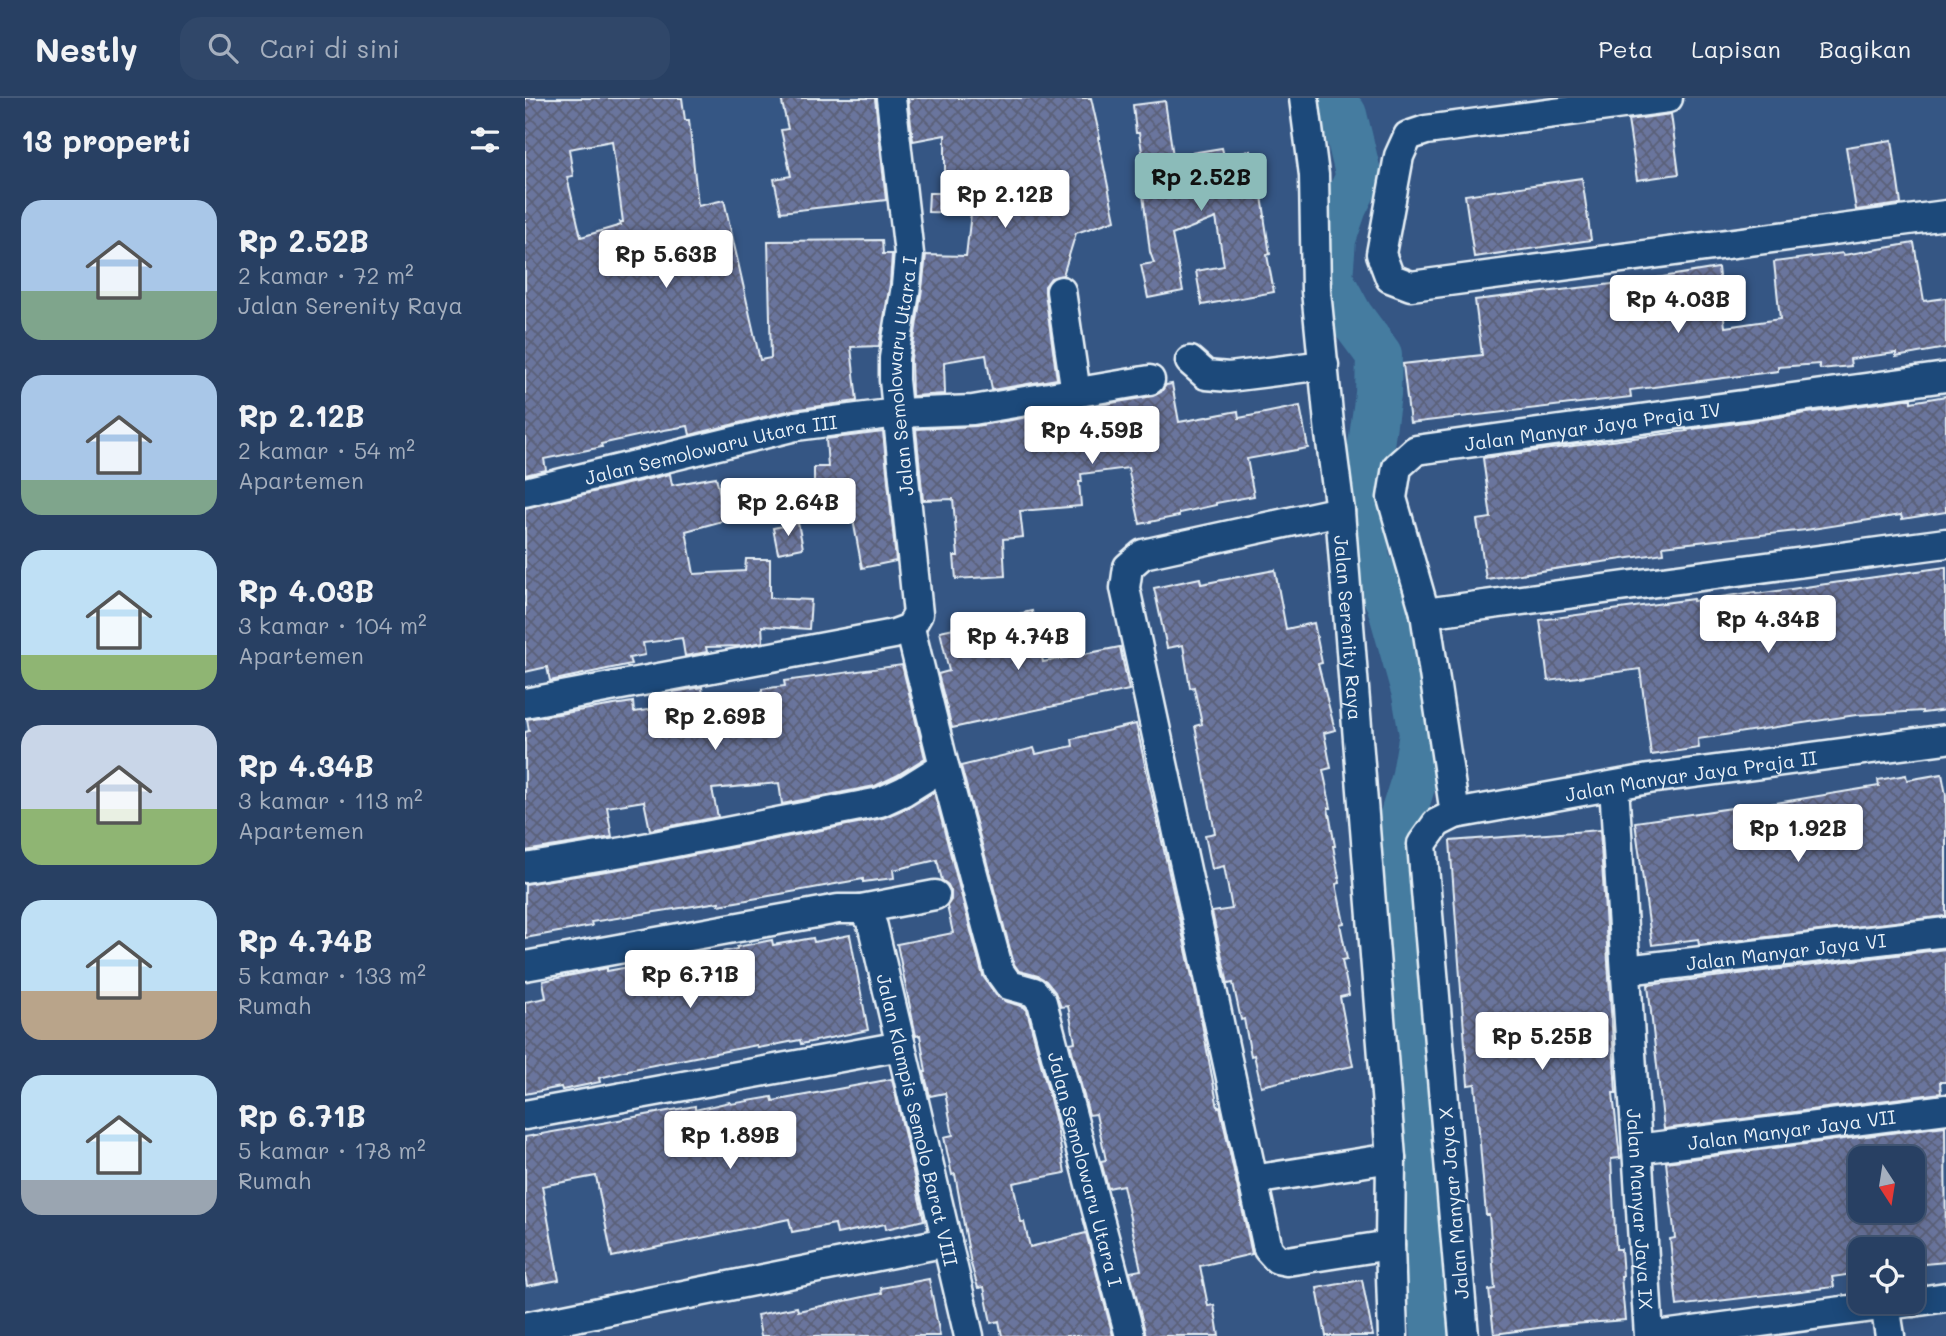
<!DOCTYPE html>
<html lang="id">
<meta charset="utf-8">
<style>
:root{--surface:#284063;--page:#304769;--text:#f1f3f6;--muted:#a5afbe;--line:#445978;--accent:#8bbbb9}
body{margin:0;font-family:Mali,sans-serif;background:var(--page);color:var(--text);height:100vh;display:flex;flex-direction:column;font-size:26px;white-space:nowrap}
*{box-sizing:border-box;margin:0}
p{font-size:23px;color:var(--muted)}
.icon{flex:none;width:38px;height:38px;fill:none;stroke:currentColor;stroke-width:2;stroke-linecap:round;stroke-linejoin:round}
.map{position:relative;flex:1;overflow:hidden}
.drawer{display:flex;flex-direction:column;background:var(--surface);width:525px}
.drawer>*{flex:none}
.needle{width:46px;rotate:168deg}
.fabs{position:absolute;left:1323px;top:1048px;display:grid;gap:14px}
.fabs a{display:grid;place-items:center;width:77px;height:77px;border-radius:14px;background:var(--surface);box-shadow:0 4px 18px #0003,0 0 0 2px var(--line);font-size:35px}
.price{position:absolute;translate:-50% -60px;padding:0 16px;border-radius:7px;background:#fff;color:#222;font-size:23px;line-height:46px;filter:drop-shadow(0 2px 4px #0008)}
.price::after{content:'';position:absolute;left:50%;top:42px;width:21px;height:16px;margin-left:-10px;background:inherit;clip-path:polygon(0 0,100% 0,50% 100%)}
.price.on{background:var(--accent);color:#111}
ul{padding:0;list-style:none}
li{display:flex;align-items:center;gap:21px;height:175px;padding:0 21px}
li span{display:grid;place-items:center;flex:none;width:196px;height:140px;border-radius:21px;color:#555}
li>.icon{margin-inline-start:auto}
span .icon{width:84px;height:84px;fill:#fffc;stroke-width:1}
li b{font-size:30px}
h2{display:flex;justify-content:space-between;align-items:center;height:84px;padding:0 21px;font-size:30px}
header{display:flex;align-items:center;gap:42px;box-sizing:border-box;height:98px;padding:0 35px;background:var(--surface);border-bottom:2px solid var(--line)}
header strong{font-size:33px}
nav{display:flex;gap:38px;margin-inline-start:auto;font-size:24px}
.search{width:490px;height:63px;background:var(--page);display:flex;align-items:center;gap:18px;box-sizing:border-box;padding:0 24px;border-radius:21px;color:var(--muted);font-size:26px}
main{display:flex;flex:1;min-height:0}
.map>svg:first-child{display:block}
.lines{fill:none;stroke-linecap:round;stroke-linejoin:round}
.river{stroke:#447ca0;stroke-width:46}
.building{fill:url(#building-cross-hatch);stroke:#e8f1f8;stroke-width:2;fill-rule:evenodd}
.street-casing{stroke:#e8f1f8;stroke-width:33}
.street{stroke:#1f4a7a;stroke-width:28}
.labels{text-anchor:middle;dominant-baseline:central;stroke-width:5;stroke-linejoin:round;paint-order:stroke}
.street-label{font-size:19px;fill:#e8f1f8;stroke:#1f4a7a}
</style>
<header>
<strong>Nestly</strong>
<div class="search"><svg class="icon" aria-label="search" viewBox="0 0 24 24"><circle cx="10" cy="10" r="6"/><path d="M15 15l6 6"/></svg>Cari di sini</div>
<nav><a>Peta</a><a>Lapisan</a><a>Bagikan</a></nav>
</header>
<main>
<section class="drawer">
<h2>13 properti<svg class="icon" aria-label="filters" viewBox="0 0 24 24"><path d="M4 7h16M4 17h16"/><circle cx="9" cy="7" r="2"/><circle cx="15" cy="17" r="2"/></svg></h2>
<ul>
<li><span style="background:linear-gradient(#a9c7e8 65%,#7fa58c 0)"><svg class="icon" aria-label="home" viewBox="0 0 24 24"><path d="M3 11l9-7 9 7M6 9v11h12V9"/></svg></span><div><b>Rp 2.52B</b><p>2 kamar · 72 m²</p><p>Jalan Serenity Raya</p></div></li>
<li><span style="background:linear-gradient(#a9c7e8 75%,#7fa58c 0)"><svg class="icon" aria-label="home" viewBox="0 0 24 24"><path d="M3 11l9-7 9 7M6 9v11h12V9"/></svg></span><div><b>Rp 2.12B</b><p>2 kamar · 54 m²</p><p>Apartemen</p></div></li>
<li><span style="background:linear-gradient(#bfe0f5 75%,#8fb573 0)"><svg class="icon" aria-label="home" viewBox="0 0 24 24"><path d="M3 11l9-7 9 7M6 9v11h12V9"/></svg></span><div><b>Rp 4.03B</b><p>3 kamar · 104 m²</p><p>Apartemen</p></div></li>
<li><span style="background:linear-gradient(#c9d6e8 60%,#8fb573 0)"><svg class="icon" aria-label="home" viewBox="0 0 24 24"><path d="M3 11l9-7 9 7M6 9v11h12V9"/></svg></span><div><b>Rp 4.34B</b><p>3 kamar · 113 m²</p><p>Apartemen</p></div></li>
<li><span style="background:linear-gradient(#bfe0f5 65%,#b9a48a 0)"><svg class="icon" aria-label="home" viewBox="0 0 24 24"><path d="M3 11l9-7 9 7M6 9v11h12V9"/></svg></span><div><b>Rp 4.74B</b><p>5 kamar · 133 m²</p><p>Rumah</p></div></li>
<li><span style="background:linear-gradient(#bfe0f5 75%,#9aa5b1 0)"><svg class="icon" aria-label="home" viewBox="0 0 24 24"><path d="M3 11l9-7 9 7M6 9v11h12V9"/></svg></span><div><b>Rp 6.71B</b><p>5 kamar · 178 m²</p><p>Rumah</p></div></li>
</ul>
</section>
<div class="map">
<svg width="1421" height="1238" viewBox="0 0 1421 1238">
<defs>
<pattern id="building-cross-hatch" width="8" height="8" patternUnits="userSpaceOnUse" patternTransform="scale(1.75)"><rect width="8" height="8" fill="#6a749d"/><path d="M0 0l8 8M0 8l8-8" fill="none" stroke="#5a6078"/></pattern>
</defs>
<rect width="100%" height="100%" fill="#355684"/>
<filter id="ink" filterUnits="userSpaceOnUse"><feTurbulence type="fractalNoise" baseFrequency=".0143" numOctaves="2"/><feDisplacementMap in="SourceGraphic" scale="14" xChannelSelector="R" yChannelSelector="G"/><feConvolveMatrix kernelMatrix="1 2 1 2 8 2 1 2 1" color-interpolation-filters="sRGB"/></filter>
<g filter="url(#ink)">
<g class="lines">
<path class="river" d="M 789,0 L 819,17 L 834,79 L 819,109 L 808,141 L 805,181 L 825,218 L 854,257 L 853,296 L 842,376 L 838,426 L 842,463 L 864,504 L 890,596 L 897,636 L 889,682 L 871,739 L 877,806 L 909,1238"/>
</g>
<path class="building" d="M 0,0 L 157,0 L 160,22 L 164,22 L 173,108 L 199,102 L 235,262 L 246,260 L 243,143 L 357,142 L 358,156 L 367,156 L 365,186 L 354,248 L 326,249 L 332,303 L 267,312 L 165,337 L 163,328 L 139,332 L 76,346 L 77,349 L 19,361 L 21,372 L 0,377 ZM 87,43 L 98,124 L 95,124 L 96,127 L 56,139 L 42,79 L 48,78 L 44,51 Z
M 256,0 L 350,0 L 361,102 L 256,114 L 249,81 L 266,78 L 256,32 L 263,31 Z
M 383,0 L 566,0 L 575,40 L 573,40 L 590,122 L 551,135 L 538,177 L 526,180 L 520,188 L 520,195 L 532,281 L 467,292 L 461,257 L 419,264 L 420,296 L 387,298 L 386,261 L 397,191 L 401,157 L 441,158 L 446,115 L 403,114 L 404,95 L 420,95 L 420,37 L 388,43 Z
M 640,3 L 648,58 L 697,50 L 699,58 L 725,53 L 730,85 L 735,85 L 740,118 L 739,118 L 745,156 L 742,157 L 749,194 L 677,207 L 671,173 L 699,168 L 691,120 L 647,137 L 658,193 L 623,200 L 616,167 L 629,165 L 625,154 L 616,80 L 621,78 L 614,35 L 611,35 L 608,7 Z
M 1146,16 L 1154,76 L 1112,82 L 1103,22 Z
M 1367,42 L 1376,106 L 1331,112 L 1321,49 Z
M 1057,80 L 1066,142 L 949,159 L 940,97 Z
M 1389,145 L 1399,203 L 1421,200 L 1421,250 L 1371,259 L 1371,255 L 1325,261 L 1326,268 L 1295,271 L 1294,266 L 1253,269 L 1253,273 L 1105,292 L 1106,299 L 885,325 L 878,266 L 957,257 L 950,202 L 1113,183 L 1193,170 L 1200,229 L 1255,221 L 1249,164 L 1318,155 L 1319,157 Z
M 647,286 L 654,324 L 713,313 L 714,320 L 775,308 L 783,350 L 722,361 L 729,398 L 691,405 L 691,407 L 654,415 L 654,418 L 615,426 L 603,370 L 556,376 L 557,384 L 554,384 L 556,408 L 495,413 L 498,439 L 478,441 L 480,478 L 431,481 L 429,458 L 433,458 L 428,401 L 398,402 L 391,331 L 451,328 L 628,298 L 636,294 L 641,287 Z
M 1421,298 L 1421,414 L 1377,421 L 1376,417 L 1281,432 L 1138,448 L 1139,455 L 961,481 L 952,422 L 966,420 L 958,360 L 1131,337 L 1162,333 L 1161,332 L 1381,301 L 1386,301 L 1386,304 Z
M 358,334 L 371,463 L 337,470 L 327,416 L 318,418 L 313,391 L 289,392 L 289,369 L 303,369 L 301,341 Z
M 145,376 L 147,387 L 191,379 L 201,422 L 161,433 L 169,476 L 220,473 L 221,461 L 245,461 L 245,500 L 286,502 L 284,531 L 237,528 L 238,544 L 216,548 L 181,549 L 182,554 L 160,558 L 157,540 L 118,545 L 120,557 L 104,560 L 106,566 L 25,583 L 22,569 L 0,574 L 0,410 Z
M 273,425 L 278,450 L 253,455 L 248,430 Z
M 1421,469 L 1421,612 L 1397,615 L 1397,613 L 1331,617 L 1173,641 L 1174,650 L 1126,657 L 1115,571 L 1023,583 L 1015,522 L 1168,501 L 1168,503 L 1230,494 L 1231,496 Z
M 750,472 L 761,531 L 789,525 L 797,565 L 793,566 L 810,632 L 799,635 L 806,670 L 798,672 L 806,710 L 803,710 L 810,748 L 808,748 L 815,785 L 811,786 L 819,825 L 815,826 L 822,861 L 817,862 L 824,897 L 815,899 L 828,968 L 736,988 L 729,957 L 726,958 L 719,921 L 716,922 L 708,885 L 703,886 L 687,814 L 707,811 L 699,768 L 687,771 L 680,737 L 690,735 L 670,628 L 677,626 L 669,589 L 665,590 L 658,547 L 642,550 L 629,490 L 675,480 L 676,486 Z
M 507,513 L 518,564 L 595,549 L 604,592 L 427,630 L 413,576 L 424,573 L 415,533 Z
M 377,567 L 400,660 L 371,678 L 350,688 L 257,706 L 254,685 L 187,691 L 193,719 L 125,732 L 119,703 L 82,709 L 87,739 L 0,753 L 0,634 L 4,633 L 2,621 L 108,604 L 109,614 L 150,608 L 148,594 L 166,591 L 177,589 L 178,599 L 237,594 L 237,591 L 260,588 L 259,583 Z
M 611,626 L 674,910 L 693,1010 L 695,1009 L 727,1156 L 675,1168 L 683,1208 L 689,1207 L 694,1238 L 621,1238 L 605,1174 L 616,1172 L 598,1087 L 583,1090 L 576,1063 L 581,1062 L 571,1016 L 564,1017 L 545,945 L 550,944 L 543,908 L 536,909 L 530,894 L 521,883 L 513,878 L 494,873 L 489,866 L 436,668 L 509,650 L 511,656 L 548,648 L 547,641 Z
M 1417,676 L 1421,697 L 1421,818 L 1174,847 L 1173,841 L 1127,847 L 1110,724 L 1221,708 L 1221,710 L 1354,688 L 1353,682 L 1381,677 L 1382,682 Z
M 409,694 L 458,878 L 471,897 L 480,903 L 499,909 L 502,912 L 531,1024 L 540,1075 L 488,1085 L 496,1124 L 499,1124 L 505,1149 L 561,1135 L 588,1238 L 477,1238 L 474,1223 L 466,1225 L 459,1189 L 453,1190 L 446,1166 L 430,1076 L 427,1077 L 419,1039 L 428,1037 L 420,995 L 405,998 L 399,974 L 401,974 L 395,937 L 391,938 L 372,846 L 428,835 L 422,808 L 426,802 L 426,793 L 423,787 L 417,782 L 412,762 L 368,772 L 369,780 L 338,784 L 338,781 L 194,807 L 194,804 L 66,824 L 67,828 L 0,840 L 0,786 L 107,769 L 358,720 L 386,708 Z
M 1075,732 L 1091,995 L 1088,995 L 1095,1060 L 1086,1061 L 1091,1151 L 1096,1151 L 1098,1178 L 1096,1178 L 1100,1222 L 1035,1227 L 969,1236 L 964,1192 L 970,1191 L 964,1117 L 961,1117 L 950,986 L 943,987 L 925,743 Z
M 325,837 L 343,932 L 276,946 L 275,942 L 233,950 L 232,947 L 103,972 L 103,973 L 74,980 L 75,984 L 37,992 L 36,989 L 0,996 L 0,904 L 21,900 L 18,883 L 82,870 L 82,873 L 120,866 L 120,864 L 152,859 L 153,862 L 212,851 L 212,849 L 247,842 L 248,847 L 288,840 L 289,844 Z
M 1421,851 L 1421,984 L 1415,984 L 1416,995 L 1139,1031 L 1123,887 Z
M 367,981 L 399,1122 L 361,1131 L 360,1126 L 312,1136 L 310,1126 L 267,1134 L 264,1121 L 87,1159 L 71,1078 L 17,1088 L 34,1182 L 2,1188 L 0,1177 L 0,1039 L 170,1008 L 170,1012 L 205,1004 L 206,1006 L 247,999 L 248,1003 Z
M 1420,1028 L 1421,1164 L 1388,1167 L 1388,1152 L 1335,1152 L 1335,1175 L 1307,1179 L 1309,1189 L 1152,1208 L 1145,1141 L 1150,1140 L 1141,1064 ZM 1335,1060 L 1388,1060 L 1388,1113 L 1335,1113 Z
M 404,1181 L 415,1238 L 236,1238 L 232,1217 L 272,1209 L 273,1213 L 357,1195 L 356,1190 Z
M 837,1182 L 848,1238 L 801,1238 L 792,1190 Z"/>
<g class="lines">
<g class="street-casing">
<g id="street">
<path id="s1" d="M 779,0 L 789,77 L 791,193 L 805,336 L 815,413 L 866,1060 L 865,1147 L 868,1238"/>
<path d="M 1143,0 L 901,32 L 883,38 L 874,58 L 856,156 L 865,180 L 886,188 L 1421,117"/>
<path d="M 536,193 L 551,295"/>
<path d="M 665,263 L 681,277 L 704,279 L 799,267"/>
<path id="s2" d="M 0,394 L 271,328 L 372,315 L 448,312 L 625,282"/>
<path d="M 815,413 L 618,456 L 603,469 L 600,490 L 743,1151 L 752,1161 L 762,1163 L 865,1147"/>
<path d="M 900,515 L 1421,445"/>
<path id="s3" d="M 385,530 L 419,668 L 474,873 L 484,887 L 509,894 L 517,904 L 605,1238"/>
<path id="s4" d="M 0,605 L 369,536 L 385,530 L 393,516 L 369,282 L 369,260 L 381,188 L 384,156 L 366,0"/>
<path id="s5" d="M 1089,688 L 1124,1238"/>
<path id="s6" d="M 930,716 L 900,515 L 867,400 L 872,369 L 891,352 L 1421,279"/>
<path d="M 0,770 L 104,753 L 355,704 L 379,693 L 419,668"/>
<path id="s7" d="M 336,811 L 344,819 L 348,829 L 444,1238"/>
<path d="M 0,868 L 313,811 L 336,811 L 410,797"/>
<path id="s8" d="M 1101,872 L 1421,834"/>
<path d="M 0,1017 L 376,948"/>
<path id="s9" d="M 1112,1051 L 1421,1011"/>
<path d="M 728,1082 L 866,1060"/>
<path d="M 1388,1204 L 1421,1199"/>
<path d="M 1360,1207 L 1365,1238"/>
<path d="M 0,1229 L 422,1144"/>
<path id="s10" d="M 939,1238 L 897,746 L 912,725 L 930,716 L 1124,681 L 1421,641"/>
<path d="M 1131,1238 L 1385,1204"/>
</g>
</g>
<use href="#street" class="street"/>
</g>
</g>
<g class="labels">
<g class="street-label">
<text stroke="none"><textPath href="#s4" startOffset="648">Jalan Semolowaru Utara I</textPath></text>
<text stroke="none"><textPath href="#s6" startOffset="558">Jalan Manyar Jaya Praja IV</textPath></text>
<text stroke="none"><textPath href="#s2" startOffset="191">Jalan Semolowaru Utara III</textPath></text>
<text stroke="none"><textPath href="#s1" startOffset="532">Jalan Serenity Raya</textPath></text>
<text stroke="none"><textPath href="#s10" startOffset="779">Jalan Manyar Jaya Praja II</textPath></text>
<text stroke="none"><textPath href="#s8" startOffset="161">Jalan Manyar Jaya VI</textPath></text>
<text stroke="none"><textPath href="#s7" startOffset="220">Jalan Klampis Semolo Barat VIII</textPath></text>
<text stroke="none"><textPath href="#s9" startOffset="156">Jalan Manyar Jaya VII</textPath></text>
<text stroke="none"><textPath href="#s3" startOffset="583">Jalan Semolowaru Utara I</textPath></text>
<text transform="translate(928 1105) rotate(-95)">Jalan Manyar Jaya X</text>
<text stroke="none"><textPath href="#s5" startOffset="424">Jalan Manyar Jaya IX</textPath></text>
</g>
</g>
</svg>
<div class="fabs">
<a><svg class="needle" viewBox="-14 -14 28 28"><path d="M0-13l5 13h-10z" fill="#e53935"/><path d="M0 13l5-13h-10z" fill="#a5afbe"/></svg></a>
<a><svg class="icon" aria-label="locate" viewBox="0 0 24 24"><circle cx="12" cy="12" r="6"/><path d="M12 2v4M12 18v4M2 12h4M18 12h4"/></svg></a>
</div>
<b class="price on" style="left:676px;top:115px">Rp 2.52B</b>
<b class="price" style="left:480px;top:132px">Rp 2.12B</b>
<b class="price" style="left:141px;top:192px">Rp 5.63B</b>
<b class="price" style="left:1153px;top:237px">Rp 4.03B</b>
<b class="price" style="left:567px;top:368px">Rp 4.59B</b>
<b class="price" style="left:263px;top:440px">Rp 2.64B</b>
<b class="price" style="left:1243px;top:557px">Rp 4.34B</b>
<b class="price" style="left:493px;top:574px">Rp 4.74B</b>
<b class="price" style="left:190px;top:654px">Rp 2.69B</b>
<b class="price" style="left:1273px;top:766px">Rp 1.92B</b>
<b class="price" style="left:165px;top:912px">Rp 6.71B</b>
<b class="price" style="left:1017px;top:974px">Rp 5.25B</b>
<b class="price" style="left:205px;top:1073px">Rp 1.89B</b>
</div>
</main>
